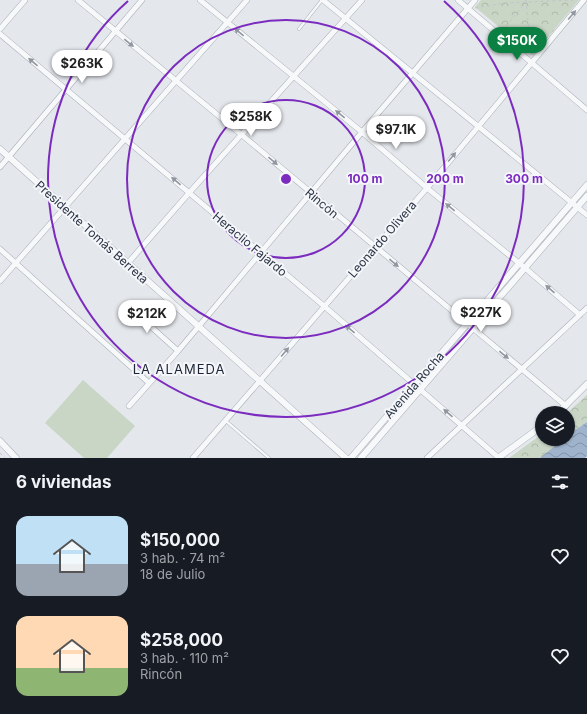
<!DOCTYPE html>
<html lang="es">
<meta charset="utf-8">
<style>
:root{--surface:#171b24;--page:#20242c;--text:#f1f3f6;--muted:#9ea1a6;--accent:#0b8043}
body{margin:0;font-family:Inter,sans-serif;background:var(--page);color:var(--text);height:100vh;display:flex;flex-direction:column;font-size:15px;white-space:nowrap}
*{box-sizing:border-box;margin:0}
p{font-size:13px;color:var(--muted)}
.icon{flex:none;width:22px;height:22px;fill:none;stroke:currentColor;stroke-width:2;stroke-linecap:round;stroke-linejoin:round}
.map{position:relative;height:458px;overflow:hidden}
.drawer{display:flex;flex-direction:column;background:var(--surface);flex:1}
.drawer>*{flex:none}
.buttons{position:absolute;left:535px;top:406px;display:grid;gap:8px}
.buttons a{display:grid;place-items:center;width:40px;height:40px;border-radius:50%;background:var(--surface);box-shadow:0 1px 3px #0004;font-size:20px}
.price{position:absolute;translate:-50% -34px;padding:0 9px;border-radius:14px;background:#fff;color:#222;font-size:13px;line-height:26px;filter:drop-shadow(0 1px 2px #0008)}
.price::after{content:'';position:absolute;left:50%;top:24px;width:12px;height:9px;margin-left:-6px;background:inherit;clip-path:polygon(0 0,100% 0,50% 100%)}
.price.on{background:var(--accent);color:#fff}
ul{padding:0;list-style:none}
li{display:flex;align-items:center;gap:12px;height:100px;padding:0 16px}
li span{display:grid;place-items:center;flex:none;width:112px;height:80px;border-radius:12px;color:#555}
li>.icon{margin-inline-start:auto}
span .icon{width:48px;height:48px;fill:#fffc;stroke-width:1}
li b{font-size:17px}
h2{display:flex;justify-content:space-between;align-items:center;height:48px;padding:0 16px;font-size:17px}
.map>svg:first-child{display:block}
.forest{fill:url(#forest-crowns)}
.garden{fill:#c9d6c5}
.water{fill:url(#water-waves)}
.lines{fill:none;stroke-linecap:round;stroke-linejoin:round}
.service-casing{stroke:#a9aeb7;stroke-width:3.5}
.minor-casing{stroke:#a9aeb7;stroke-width:6}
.tertiary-casing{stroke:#a9aeb7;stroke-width:7}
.path{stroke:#c2c5cb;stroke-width:1;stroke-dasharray:3 3;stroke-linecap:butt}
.service{stroke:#f7f8fa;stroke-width:2.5}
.minor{stroke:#f7f8fa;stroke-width:5}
.tertiary{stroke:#f7f8fa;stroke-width:6}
.oneway{fill:#9196a0}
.ring{fill:none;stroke:#7b2cbf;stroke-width:2}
.labels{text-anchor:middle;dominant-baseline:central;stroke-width:4;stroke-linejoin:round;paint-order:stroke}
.street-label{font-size:12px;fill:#2b3445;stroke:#f4f6f9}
.neighbourhood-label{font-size:13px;letter-spacing:1px;fill:#1d2536;stroke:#f4f6f9}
.centre{fill:#7b2cbf;stroke:#f4f6f9;stroke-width:2}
.ring-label{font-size:12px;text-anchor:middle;font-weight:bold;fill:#7b2cbf;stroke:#f4f6f9;stroke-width:4;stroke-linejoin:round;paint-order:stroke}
</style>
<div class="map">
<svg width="587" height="458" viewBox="0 0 587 458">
<defs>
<pattern id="forest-crowns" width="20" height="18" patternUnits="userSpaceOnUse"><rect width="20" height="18" fill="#c9d6c5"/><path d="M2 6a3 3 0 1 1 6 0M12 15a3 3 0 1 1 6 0" fill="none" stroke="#adb8ab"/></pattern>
<pattern id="water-waves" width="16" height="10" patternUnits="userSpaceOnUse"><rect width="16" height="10" fill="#9fb4cc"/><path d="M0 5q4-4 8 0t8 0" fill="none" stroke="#8293a7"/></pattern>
</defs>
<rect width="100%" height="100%" fill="#e4e7ec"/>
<path class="forest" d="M 481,0 L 579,0 L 533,55 L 475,7 Z
M 587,395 L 587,422 L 568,435 L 567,413 Z
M 542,434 L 542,439 L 563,439 L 540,458 L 509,458 Z"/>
<path class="garden" d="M 83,380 L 135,426 L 107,458 L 84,458 L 45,423 Z"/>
<path class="water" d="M 587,422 L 587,456 L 585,458 L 540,458 L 563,439 L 568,439 L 568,435 Z"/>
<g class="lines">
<g class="service-casing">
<path id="service" d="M 299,29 L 322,0
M 226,421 L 269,458"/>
</g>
<g class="minor-casing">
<path id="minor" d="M 78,0 L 242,135 L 566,406
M 200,0 L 362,132 L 427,188 L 525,268 L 580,315
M 323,0 L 587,215
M 458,0 L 587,110
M 0,29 L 25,0
M 0,34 L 324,306 L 499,458
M 0,167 L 142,0
M 0,249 L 149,383
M 128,263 L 189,193 L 362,0
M 0,281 L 247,0
M 127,305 L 178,351
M 129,406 L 178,351 L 362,132 L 475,0
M 193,458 L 427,188 L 584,0
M 427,458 L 587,308"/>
</g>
<g class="tertiary-casing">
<path id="tertiary" d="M 0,149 L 346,458
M 558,413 L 587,384
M 0,441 L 16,458
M 351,458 L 587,185
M 361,458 L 587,196
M 498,458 L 542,426"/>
</g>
<path class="path" d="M 526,0 L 531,55
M 475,8 L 506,3 L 574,0
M 502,31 L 526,2
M 0,453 L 5,458"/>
<use href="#service" class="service"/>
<use href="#minor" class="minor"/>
<use href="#tertiary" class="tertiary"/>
</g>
<defs><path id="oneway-solid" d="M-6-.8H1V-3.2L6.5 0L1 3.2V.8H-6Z"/></defs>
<g class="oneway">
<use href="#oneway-solid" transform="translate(572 15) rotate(-50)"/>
<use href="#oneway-solid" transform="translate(239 32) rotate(-141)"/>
<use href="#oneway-solid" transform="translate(129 43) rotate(39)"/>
<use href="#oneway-solid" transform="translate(33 62) rotate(-140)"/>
<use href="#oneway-solid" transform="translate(340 114) rotate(-141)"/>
<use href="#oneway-solid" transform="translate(452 157) rotate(-50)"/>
<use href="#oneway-solid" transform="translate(273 161) rotate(40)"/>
<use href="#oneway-solid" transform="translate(176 181) rotate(-140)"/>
<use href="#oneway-solid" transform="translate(450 207) rotate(-141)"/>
<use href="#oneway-solid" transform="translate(394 263) rotate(40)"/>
<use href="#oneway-solid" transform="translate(550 289) rotate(-139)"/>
<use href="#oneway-solid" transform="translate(350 329) rotate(-140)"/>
<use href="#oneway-solid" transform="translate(285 352) rotate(-50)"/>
<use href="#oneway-solid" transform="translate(504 355) rotate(39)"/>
<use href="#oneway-solid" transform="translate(448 413) rotate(-139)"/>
</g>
<g class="ring">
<circle cx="286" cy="179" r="79"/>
<circle cx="286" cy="179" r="159"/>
<path d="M444 1A238 238 0 1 1 128 1"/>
</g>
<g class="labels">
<g class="street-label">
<text transform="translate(322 203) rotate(40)">Rincón</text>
<text transform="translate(92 232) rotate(42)">Presidente Tomás Berreta</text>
<text transform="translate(382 239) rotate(-49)">Leonardo Olivera</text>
<text transform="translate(250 244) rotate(40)">Heraclio Fajardo</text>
<text transform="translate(414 385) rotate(-49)">Avenida Rocha</text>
</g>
<g class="neighbourhood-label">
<text x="179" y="369">LA ALAMEDA</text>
</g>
</g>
<circle cx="286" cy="179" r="6" class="centre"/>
<g class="ring-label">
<text x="365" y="183">100 m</text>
<text x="445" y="183">200 m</text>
<text x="524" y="183">300 m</text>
</g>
</svg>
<div class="buttons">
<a><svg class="icon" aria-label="layers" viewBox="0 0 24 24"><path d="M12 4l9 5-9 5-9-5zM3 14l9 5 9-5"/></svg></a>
</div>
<b class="price on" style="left:517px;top:61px">$150K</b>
<b class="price" style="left:82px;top:84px">$263K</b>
<b class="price" style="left:251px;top:137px">$258K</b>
<b class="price" style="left:396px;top:150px">$97.1K</b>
<b class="price" style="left:481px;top:333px">$227K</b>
<b class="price" style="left:147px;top:334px">$212K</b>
</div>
<section class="drawer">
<h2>6 viviendas<svg class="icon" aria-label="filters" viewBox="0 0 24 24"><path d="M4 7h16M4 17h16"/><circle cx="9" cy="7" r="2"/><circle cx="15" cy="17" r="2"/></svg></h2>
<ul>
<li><span style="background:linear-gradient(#bfe0f5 60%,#9aa5b1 0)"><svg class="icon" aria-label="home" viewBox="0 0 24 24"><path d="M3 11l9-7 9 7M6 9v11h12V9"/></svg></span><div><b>$150,000</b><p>3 hab. · 74 m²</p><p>18 de Julio</p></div><svg class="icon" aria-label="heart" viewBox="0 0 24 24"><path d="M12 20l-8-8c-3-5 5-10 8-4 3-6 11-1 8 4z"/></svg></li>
<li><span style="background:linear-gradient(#ffd9b3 65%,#8fb573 0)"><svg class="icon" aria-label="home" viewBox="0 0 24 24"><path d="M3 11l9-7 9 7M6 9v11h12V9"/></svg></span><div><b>$258,000</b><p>3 hab. · 110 m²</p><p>Rincón</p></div><svg class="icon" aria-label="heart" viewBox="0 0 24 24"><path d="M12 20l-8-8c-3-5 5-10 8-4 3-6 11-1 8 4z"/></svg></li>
</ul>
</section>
